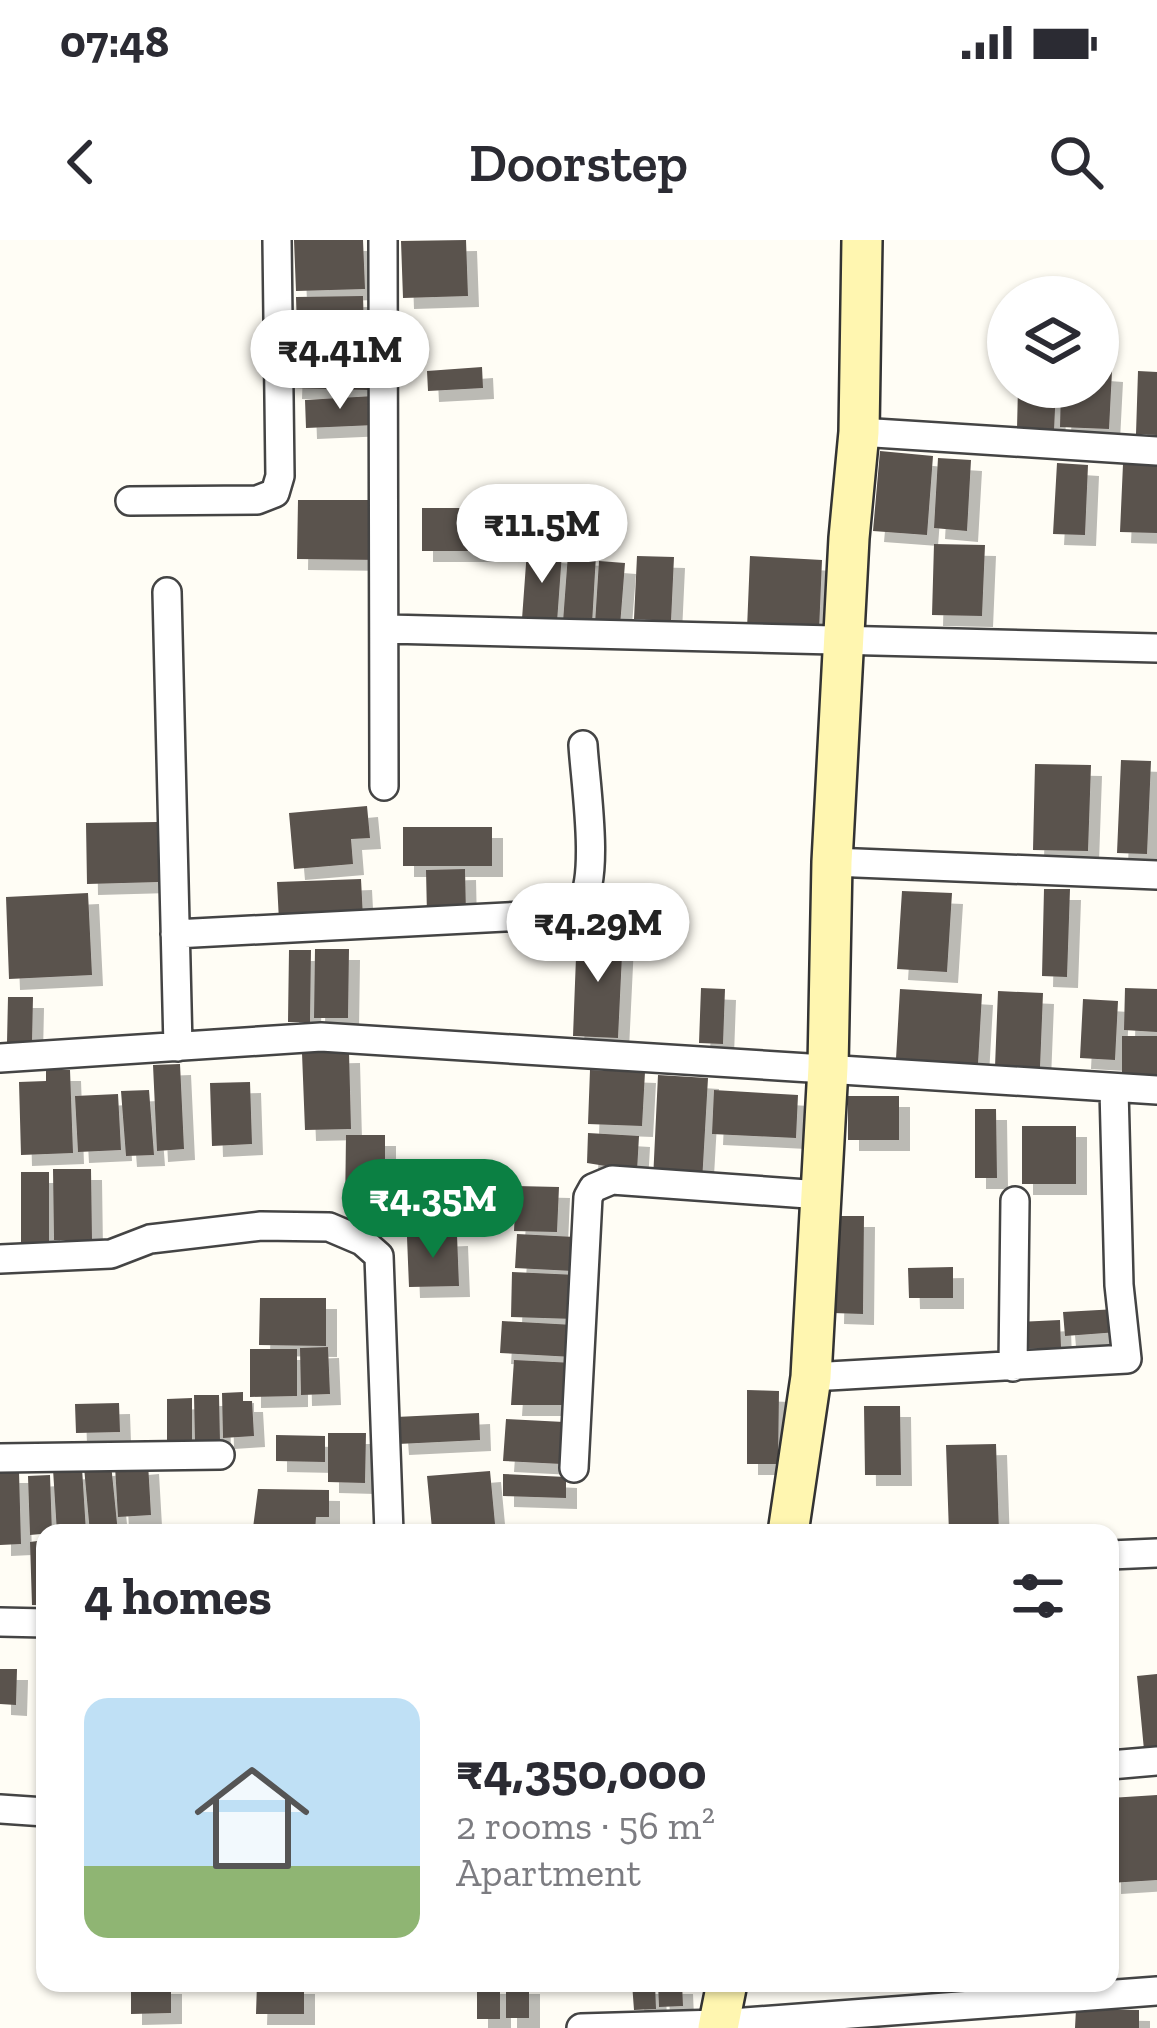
<!DOCTYPE html>
<meta charset="utf-8">
<style>
:root{--surface:#fff;--page:#f2f2f3;--text:#2b2b33;--muted:#7c7c81;--accent:#0b8043}
body{margin:0;font-family:"Zilla Slab",serif;background:var(--page);color:var(--text);height:100vh;display:flex;flex-direction:column;font-size:45px;white-space:nowrap}
*{box-sizing:border-box;margin:0}
p{font-size:39px;color:var(--muted)}
.icon{flex:none;width:66px;height:66px;fill:none;stroke:currentColor;stroke-width:2;stroke-linecap:round;stroke-linejoin:round}
.map{position:relative;flex:1;overflow:hidden}
.sheet{position:absolute;left:36px;top:1284px;width:1083px;height:468px;display:flex;flex-direction:column;background:var(--surface);border-radius:24px;box-shadow:0 3px 9px #0004}
.sheet>*{flex:none}
.tools{position:absolute;left:987px;top:36px;display:grid;gap:24px}
.tools a{display:grid;place-items:center;width:132px;height:132px;border-radius:50%;background:var(--surface);box-shadow:0 3px 9px #0004;font-size:60px}
.price{position:absolute;translate:-50% -102px;padding:0 27px;border-radius:42px;background:#fff;color:#222;font-size:39px;line-height:78px;filter:drop-shadow(0 3px 6px #0008)}
.price::after{content:'';position:absolute;left:50%;top:72px;width:36px;height:27px;margin-left:-18px;background:inherit;clip-path:polygon(0 0,100% 0,50% 100%)}
.price.current{background:var(--accent);color:#fff}
ul{padding:0;list-style:none}
li{display:flex;align-items:center;gap:36px;height:300px;padding:0 48px}
li span{display:grid;place-items:center;flex:none;width:336px;height:240px;border-radius:24px;color:#555}
li>.icon{margin-inline-start:auto}
span .icon{width:144px;height:144px;fill:#fffc;stroke-width:1}
li b{font-size:51px}
h2{display:flex;justify-content:space-between;align-items:center;height:144px;padding:0 48px;font-size:51px}
.status{display:flex;justify-content:space-between;align-items:center;height:84px;padding:0 60px;background:var(--surface);direction:ltr}
.status svg{height:33px;fill:currentColor}
header{display:flex;justify-content:space-between;align-items:center;height:156px;padding:0 48px;background:var(--surface);font-size:54px;font-weight:600}
.map>svg:first-child{display:block}
.building{fill:#5a524d;filter:url(#shadow)}
.lines{fill:none;stroke-linecap:round;stroke-linejoin:round}
.street-casing{stroke:#444;stroke-width:32}
.secondary-casing{stroke:#333;stroke-width:44}
.street{stroke:#fff;stroke-width:27}
.secondary{stroke:#fff6b0;stroke-width:39}
</style>
<div class="status"><b>07:48</b><svg viewBox="0 0 49 12"><path d="M0 12V9h3v3zM5 12V6h3v6zM10 12V3h3v9zM15 12V0h3v12zM26 1h20v11H26zM47 4h2v5h-2z"/></svg></div>
<header><svg class="icon" aria-label="back" viewBox="0 0 24 24"><path d="M15 5l-7 7 7 7"/></svg>Doorstep<svg class="icon" aria-label="search" viewBox="0 0 24 24"><circle cx="10" cy="10" r="6"/><path d="M15 15l6 6"/></svg></header>
<div class="map">
<svg width="1157" height="1788" viewBox="0 0 1157 1788">
<defs>
<filter id="shadow"><feDropShadow dx="11" dy="11" stdDeviation="0" flood-color="#0004"/></filter>
</defs>
<rect width="100%" height="100%" fill="#fffdf5"/>
<path class="building" d="M 294,0 L 363,0 L 365,49 L 296,51 Z
M 466,0 L 468,56 L 403,58 L 401,1 Z
M 363,56 L 364,90 L 297,90 L 296,57 Z
M 292,119 L 370,120 L 370,150 L 291,148 Z
M 482,127 L 483,148 L 428,151 L 427,131 Z
M 1098,130 L 1112,131 L 1109,189 L 1060,187 L 1061,147 L 1098,147 Z
M 1138,131 L 1157,132 L 1157,195 L 1136,194 Z
M 1018,147 L 1056,147 L 1054,191 L 1017,189 Z
M 374,156 L 375,185 L 306,188 L 305,160 Z
M 880,211 L 933,216 L 927,295 L 873,291 Z
M 938,218 L 971,220 L 967,291 L 934,288 Z
M 1057,223 L 1088,225 L 1085,295 L 1053,294 Z
M 1123,224 L 1157,225 L 1157,293 L 1120,292 Z
M 298,260 L 381,260 L 381,320 L 297,319 Z
M 422,268 L 483,268 L 483,311 L 422,311 Z
M 934,304 L 985,305 L 982,376 L 932,375 Z
M 527,310 L 562,313 L 557,382 L 522,379 Z
M 568,314 L 596,315 L 592,384 L 563,382 Z
M 637,316 L 674,317 L 671,381 L 634,379 Z
M 750,316 L 822,320 L 819,391 L 747,389 Z
M 599,321 L 625,323 L 620,386 L 595,384 Z
M 1121,520 L 1151,521 L 1147,614 L 1117,613 Z
M 1035,524 L 1091,525 L 1088,611 L 1033,610 Z
M 367,566 L 370,598 L 351,599 L 353,624 L 294,629 L 289,573 Z
M 158,582 L 159,642 L 87,644 L 86,583 Z
M 403,587 L 492,587 L 492,626 L 403,626 Z
M 465,629 L 466,674 L 427,675 L 426,630 Z
M 361,639 L 363,678 L 279,681 L 277,642 Z
M 1044,649 L 1070,649 L 1067,737 L 1042,736 Z
M 902,651 L 952,653 L 947,732 L 897,729 Z
M 88,653 L 92,735 L 9,739 L 6,657 Z
M 577,691 L 623,694 L 618,798 L 573,796 Z
M 315,709 L 349,709 L 348,778 L 314,778 Z
M 289,710 L 311,710 L 310,782 L 288,782 Z
M 701,748 L 725,749 L 723,804 L 699,803 Z
M 1125,748 L 1157,749 L 1157,792 L 1124,790 Z
M 900,749 L 982,754 L 978,824 L 896,819 Z
M 998,751 L 1043,753 L 1040,828 L 995,827 Z
M 8,757 L 33,757 L 32,803 L 7,803 Z
M 1083,759 L 1118,761 L 1115,820 L 1080,818 Z
M 1122,796 L 1157,796 L 1157,836 L 1122,836 Z
M 349,812 L 351,889 L 305,890 L 302,813 Z
M 180,824 L 184,909 L 157,911 L 153,825 Z
M 46,830 L 70,830 L 73,913 L 21,915 L 19,842 L 46,841 Z
M 590,830 L 645,832 L 642,886 L 588,884 Z
M 658,835 L 708,838 L 702,942 L 653,940 Z
M 250,842 L 252,904 L 212,906 L 210,843 Z
M 149,850 L 154,915 L 126,916 L 121,851 Z
M 714,850 L 798,855 L 796,898 L 712,894 Z
M 118,854 L 121,910 L 78,912 L 75,856 Z
M 848,856 L 899,856 L 899,900 L 848,900 Z
M 975,869 L 996,869 L 997,938 L 975,938 Z
M 1022,886 L 1076,886 L 1076,944 L 1022,944 Z
M 588,893 L 639,896 L 637,931 L 587,923 Z
M 346,895 L 385,895 L 385,973 L 345,972 Z
M 53,929 L 91,929 L 92,1000 L 54,1000 Z
M 21,932 L 49,932 L 49,1004 L 21,1004 Z
M 516,946 L 559,947 L 557,992 L 514,991 Z
M 835,976 L 864,976 L 863,1074 L 833,1073 Z
M 517,994 L 575,997 L 573,1031 L 515,1028 Z
M 457,995 L 459,1046 L 409,1047 L 407,997 Z
M 953,1027 L 953,1058 L 909,1058 L 908,1028 Z
M 512,1032 L 577,1035 L 575,1079 L 511,1077 Z
M 260,1058 L 326,1058 L 326,1106 L 259,1105 Z
M 1117,1069 L 1118,1092 L 1065,1096 L 1063,1072 Z
M 1060,1080 L 1061,1108 L 1019,1109 L 1018,1082 Z
M 502,1081 L 574,1085 L 573,1117 L 500,1113 Z
M 328,1107 L 330,1154 L 301,1155 L 300,1108 Z
M 250,1109 L 297,1109 L 297,1156 L 250,1157 Z
M 514,1120 L 574,1123 L 570,1165 L 511,1165 Z
M 747,1150 L 779,1151 L 778,1224 L 747,1224 Z
M 243,1152 L 243,1161 L 252,1161 L 254,1196 L 223,1198 L 222,1153 Z
M 194,1155 L 219,1155 L 220,1202 L 195,1203 Z
M 192,1158 L 192,1204 L 167,1204 L 167,1159 Z
M 119,1163 L 120,1192 L 76,1193 L 75,1164 Z
M 864,1166 L 900,1166 L 901,1235 L 865,1235 Z
M 479,1173 L 480,1200 L 398,1204 L 396,1177 Z
M 506,1179 L 564,1182 L 562,1224 L 503,1221 Z
M 328,1193 L 366,1193 L 365,1243 L 328,1242 Z
M 276,1195 L 325,1196 L 325,1222 L 276,1221 Z
M 996,1204 L 999,1293 L 949,1293 L 946,1205 Z
M 148,1223 L 151,1275 L 118,1277 L 115,1226 Z
M 111,1224 L 118,1293 L 90,1293 L 84,1227 Z
M 82,1228 L 86,1292 L 57,1293 L 53,1229 Z
M 490,1231 L 495,1284 L 432,1289 L 427,1236 Z
M 0,1232 L 19,1232 L 21,1304 L 0,1305 Z
M 503,1234 L 566,1237 L 566,1258 L 503,1256 Z
M 50,1235 L 52,1293 L 30,1295 L 28,1236 Z
M 258,1249 L 329,1250 L 329,1277 L 316,1277 L 315,1293 L 265,1293 L 253,1288 Z
M 45,1300 L 45,1365 L 32,1365 L 30,1302 Z
M 0,1429 L 17,1429 L 16,1465 L 0,1464 Z
M 1157,1434 L 1157,1509 L 1144,1510 L 1137,1436 Z
M 1157,1555 L 1157,1640 L 1110,1643 L 1110,1558 Z
M 131,1743 L 171,1743 L 171,1773 L 131,1774 Z
M 257,1743 L 304,1743 L 304,1774 L 256,1774 Z
M 477,1743 L 500,1743 L 500,1779 L 477,1779 Z
M 506,1743 L 529,1743 L 529,1778 L 506,1778 Z
M 632,1743 L 655,1743 L 656,1769 L 634,1770 Z
M 658,1743 L 682,1743 L 683,1766 L 659,1767 Z
M 1076,1769 L 1139,1770 L 1139,1788 L 1075,1788 Z"/>
<g class="lines">
<g class="street-casing">
<path id="street" d="M 383,0 L 384,546
M 859,192 L 1157,211
M 130,261 L 257,260 L 275,253 L 280,236 L 277,0
M 167,352 L 178,807
M 387,389 L 1157,408
M 832,622 L 1157,635
M 175,694 L 564,674 C 571,671 576,670 581,663 C 600,637 585,540 583,505
M 0,818 L 321,797 L 1157,850
M 0,1019 L 111,1014 L 150,999 L 261,986 L 329,987 L 362,1001 L 379,1016 L 389,1293
M 1013,1127 L 1015,961
M 811,1137 L 1127,1119 L 1119,1045 L 1114,849
M 0,1218 L 220,1215
M 574,1228 L 588,957 L 593,948 L 612,940 L 821,955
M 1110,1315 L 1157,1313
M 0,1382 L 45,1383
M 1110,1525 L 1157,1521
M 0,1569 L 45,1572
M 581,1788 L 718,1784 L 1157,1751"/>
</g>
<g class="secondary-casing">
<path id="secondary" d="M 788,1293 L 811,1137 L 828,827 L 832,622 L 849,298 L 859,192 L 862,0
M 718,1788 L 727,1743"/>
</g>
<use href="#street" class="street"/>
<use href="#secondary" class="secondary"/>
</g>
</svg>
<div class="tools">
<a><svg class="icon" aria-label="layers" viewBox="0 0 24 24"><path d="M12 4l9 5-9 5-9-5zM3 14l9 5 9-5"/></svg></a>
</div>
<b class="price" style="left:340px;top:172px">₹4.41M</b>
<b class="price" style="left:542px;top:346px">₹11.5M</b>
<b class="price" style="left:598px;top:745px">₹4.29M</b>
<b class="price current" style="left:433px;top:1021px">₹4.35M</b>
<section class="sheet">
<h2>4 homes<svg class="icon" aria-label="filters" viewBox="0 0 24 24"><path d="M4 7h16M4 17h16"/><circle cx="9" cy="7" r="2"/><circle cx="15" cy="17" r="2"/></svg></h2>
<ul>
<li><span style="background:linear-gradient(#bfe0f5 70%,#8fb573 0)"><svg class="icon" aria-label="home" viewBox="0 0 24 24"><path d="M3 11l9-7 9 7M6 9v11h12V9"/></svg></span><div><b>₹4,350,000</b><p>2 rooms · 56 m²</p><p>Apartment</p></div></li>
</ul>
</section>
</div>
